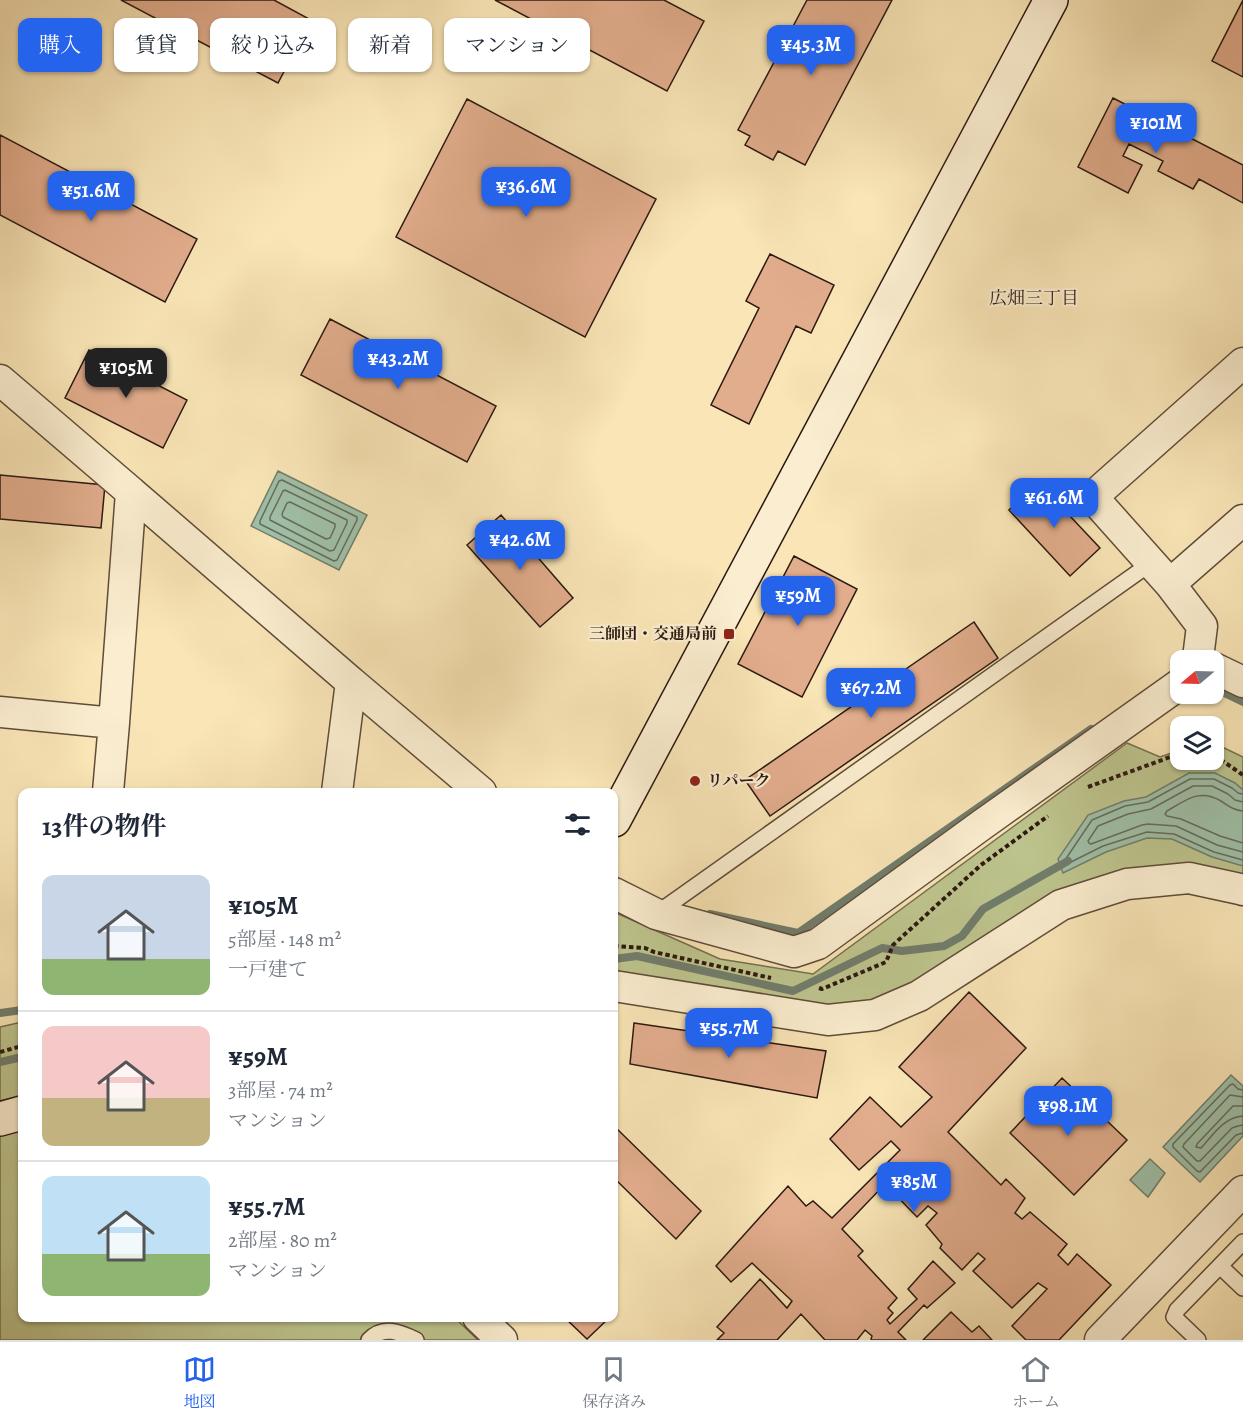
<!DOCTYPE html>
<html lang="ja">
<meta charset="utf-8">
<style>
:root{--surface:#fff;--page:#f6f6f7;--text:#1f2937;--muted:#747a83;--line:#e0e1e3;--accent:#2563eb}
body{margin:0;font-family:Alegreya,"Noto Serif JP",serif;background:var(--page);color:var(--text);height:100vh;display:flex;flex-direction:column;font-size:22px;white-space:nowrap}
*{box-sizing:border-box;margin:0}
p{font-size:20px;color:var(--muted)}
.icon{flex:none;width:33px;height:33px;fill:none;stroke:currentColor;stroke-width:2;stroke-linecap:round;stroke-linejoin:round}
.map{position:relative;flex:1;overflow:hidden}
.sheet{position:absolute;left:18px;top:788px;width:600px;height:534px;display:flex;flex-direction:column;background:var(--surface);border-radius:12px;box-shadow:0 2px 4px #0004}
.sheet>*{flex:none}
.banner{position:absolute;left:18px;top:18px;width:600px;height:54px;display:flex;gap:12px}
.needle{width:39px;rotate:251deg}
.fabs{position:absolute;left:1170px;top:650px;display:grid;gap:12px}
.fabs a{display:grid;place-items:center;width:54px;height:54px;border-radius:12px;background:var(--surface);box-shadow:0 2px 4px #0004;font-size:30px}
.price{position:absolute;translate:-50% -51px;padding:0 14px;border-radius:12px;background:var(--accent);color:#fff;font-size:20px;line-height:39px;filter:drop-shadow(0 2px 3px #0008)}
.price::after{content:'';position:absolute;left:50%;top:36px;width:18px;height:14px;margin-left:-9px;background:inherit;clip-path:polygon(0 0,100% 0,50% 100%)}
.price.active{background:#222;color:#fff}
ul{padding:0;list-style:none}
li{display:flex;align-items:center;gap:18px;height:150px;padding:0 24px}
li+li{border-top:2px solid var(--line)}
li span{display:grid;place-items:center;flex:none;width:168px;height:120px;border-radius:12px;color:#555}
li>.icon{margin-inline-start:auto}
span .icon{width:72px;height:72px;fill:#fffc;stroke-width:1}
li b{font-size:26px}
h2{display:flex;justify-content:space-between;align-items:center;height:72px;padding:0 24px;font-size:26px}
.tag{padding:0 21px;border-radius:12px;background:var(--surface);box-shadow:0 2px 4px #0004;font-size:21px;line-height:54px}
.tag.active{background:var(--accent);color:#fff}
.menu{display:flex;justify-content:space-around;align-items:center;height:84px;border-top:2px solid var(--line);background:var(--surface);font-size:16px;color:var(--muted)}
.menu a{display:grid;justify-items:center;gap:3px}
.menu .active{color:var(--accent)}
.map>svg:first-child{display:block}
.green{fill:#bec58e;stroke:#756f50;stroke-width:1.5}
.water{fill:#9fc0a8;stroke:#717d6c;stroke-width:1.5}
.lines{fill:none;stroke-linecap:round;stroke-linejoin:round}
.shore{stroke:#666c5c;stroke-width:1.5}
.stream{stroke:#717d6c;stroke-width:8}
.building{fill:#e2ad8d;stroke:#2c1911;stroke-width:1.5}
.lane-casing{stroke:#5f4c3a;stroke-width:18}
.street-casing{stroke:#5f4c3a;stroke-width:33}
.secondary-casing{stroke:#2c1911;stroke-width:36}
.path{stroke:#2c1911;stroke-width:4;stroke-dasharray:4.5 3;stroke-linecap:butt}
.lane{stroke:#fbeed0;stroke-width:15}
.street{stroke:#fbeed0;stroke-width:30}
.secondary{stroke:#fbeed0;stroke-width:33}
.poi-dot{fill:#8f2418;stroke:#fbeed0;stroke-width:2}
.labels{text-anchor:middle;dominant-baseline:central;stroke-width:4.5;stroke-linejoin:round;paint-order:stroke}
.poi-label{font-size:16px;font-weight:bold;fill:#2c1911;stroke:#fbeed0;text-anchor:end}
.neighbourhood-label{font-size:18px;fill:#2c1911;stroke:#fbeed0}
</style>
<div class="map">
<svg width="1243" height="1340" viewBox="0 0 1243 1340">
<rect width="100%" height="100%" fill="#f9e5b6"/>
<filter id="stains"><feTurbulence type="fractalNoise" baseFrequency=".00333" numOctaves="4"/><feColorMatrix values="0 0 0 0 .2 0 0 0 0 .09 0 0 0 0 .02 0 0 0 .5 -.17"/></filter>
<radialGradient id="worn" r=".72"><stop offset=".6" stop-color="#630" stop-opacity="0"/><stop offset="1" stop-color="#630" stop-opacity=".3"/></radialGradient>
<path class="green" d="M 1127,743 L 1160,757 L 1180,750 L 1180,759 L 1214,759 L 1214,743 L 1243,757 L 1243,882 L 1127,877 L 876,1011 L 614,982 L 614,912 L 720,959 L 813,974 Z
M 22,1022 L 22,1095 L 0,1101 L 0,1027 Z
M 22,1127 L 22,1317 L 454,1317 L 478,1340 L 0,1340 L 0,1133 Z"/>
<path class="water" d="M 278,471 L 367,515 L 339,570 L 251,526 Z
M 1189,773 L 1215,773 L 1235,783 L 1243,790 L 1243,866 L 1212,857 L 1172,839 L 1147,838 L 1106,852 L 1063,873 L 1058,859 L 1088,815 L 1124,801 L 1146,797 Z
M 1231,1075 L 1243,1086 L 1243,1136 L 1200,1182 L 1163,1147 Z
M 1150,1159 L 1165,1173 L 1148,1197 L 1130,1180 Z"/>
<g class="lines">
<path class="shore" d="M 282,480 L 357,517 L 357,520 L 337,560 L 334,561 L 260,524 L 260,521 L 279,481 Z
M 285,490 L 347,520 L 347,523 L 334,550 L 330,551 L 270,520 L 270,517 L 283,491 Z
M 290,502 L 335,524 L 335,527 L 330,538 L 326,539 L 283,517 L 282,514 L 287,503 Z
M 1243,794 L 1238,793 L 1232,788 L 1214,779 L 1190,779 L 1148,802 L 1125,806 L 1092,820 L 1065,860 L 1066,863 L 1069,863 L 1103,846 L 1147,832 L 1174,834 L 1214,852 L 1243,860
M 1243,802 L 1235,800 L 1228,794 L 1212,786 L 1193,786 L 1151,809 L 1128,814 L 1098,826 L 1088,841 L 1089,843 L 1091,844 L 1142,825 L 1148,824 L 1176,826 L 1217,845 L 1243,852
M 1243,811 C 1233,810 1229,806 1221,801 C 1200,788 1186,800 1167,811 L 1165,814 L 1167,816 L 1181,819 L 1220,836 L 1243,843
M 1243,1090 L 1238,1089 L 1233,1084 L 1230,1085 L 1173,1144 L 1173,1147 L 1197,1171 L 1200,1172 L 1236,1135 L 1243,1133
M 1243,1097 L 1230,1095 L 1184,1144 L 1183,1147 L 1197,1161 L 1200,1161 L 1232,1128 L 1238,1126 L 1243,1125
M 1243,1106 L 1233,1106 L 1197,1144 L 1196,1147 L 1201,1148 C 1213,1135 1224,1117 1243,1116"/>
<path class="stream" d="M 1214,688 L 1243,702
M 710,914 L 798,933 L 1091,729
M 614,959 L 637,956 L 793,991 L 882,948 L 902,951 L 944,946 L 962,936 L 983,909 L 1068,861
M 0,1013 L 22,1010
M 0,1062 L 22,1057"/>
</g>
<path class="building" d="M 121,0 L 274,0 L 311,20 L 278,83 Z
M 495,0 L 664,0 L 704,21 L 667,91 Z
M 807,0 L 892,0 L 805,165 L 778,151 L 773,160 L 745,145 L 750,136 L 738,130 Z
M 1243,0 L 1243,77 L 1212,61 Z
M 1113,98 L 1243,165 L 1243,203 L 1199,179 L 1193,189 L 1158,171 L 1163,161 L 1129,144 L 1123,156 L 1142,165 L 1128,193 L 1078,167 Z
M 467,99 L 656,199 L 585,337 L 396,237 Z
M 0,135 L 197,239 L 165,302 L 0,215 Z
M 770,254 L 834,285 L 811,333 L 796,326 L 749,424 L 711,405 L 759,308 L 746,301 Z
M 330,319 L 496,406 L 467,462 L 301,375 Z
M 89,350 L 187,400 L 163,448 L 65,398 Z
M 0,475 L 105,485 L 101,528 L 0,519 Z
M 1038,482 L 1100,548 L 1070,576 L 1009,510 Z
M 501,515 L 573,598 L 540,627 L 467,545 Z
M 794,556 L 857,589 L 802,697 L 738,664 Z
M 974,622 L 998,658 L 770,816 L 745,780 Z
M 969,992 L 1026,1048 L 948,1132 L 1001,1185 L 1006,1179 L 1025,1198 L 1015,1213 L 1022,1219 L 1030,1212 L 1067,1244 L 1058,1255 L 1068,1265 L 1077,1254 L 1111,1285 L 1059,1340 L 1026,1340 L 1012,1326 L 1047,1289 L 1038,1283 L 1012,1308 L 973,1271 L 985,1259 L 978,1253 L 962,1270 L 940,1248 L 942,1244 L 926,1225 L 937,1213 L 928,1206 L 917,1217 L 885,1184 L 842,1229 L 863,1251 L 858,1256 L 897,1298 L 888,1308 L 893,1313 L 887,1320 L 890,1324 L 917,1299 L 908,1289 L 933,1261 L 955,1283 L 927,1308 L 924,1305 L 898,1332 L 906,1340 L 872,1340 L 871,1339 L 872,1336 L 865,1330 L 857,1340 L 825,1340 L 801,1314 L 777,1340 L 717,1340 L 724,1333 L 717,1327 L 760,1279 L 787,1308 L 792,1301 L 752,1263 L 731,1282 L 716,1266 L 788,1186 L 806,1206 L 813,1201 L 832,1218 L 900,1150 L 891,1141 L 859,1170 L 830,1139 L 870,1097 L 901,1127 L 932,1097 L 899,1067 Z
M 634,1023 L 826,1051 L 817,1098 L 630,1064 Z
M 1062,1078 L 1127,1140 L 1074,1195 L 1010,1133 Z
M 614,1126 L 701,1211 L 676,1239 L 614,1178 Z
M 951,1312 L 972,1332 L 979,1326 L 992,1340 L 923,1340 Z
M 564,1317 L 610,1317 L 587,1339 Z"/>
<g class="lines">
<g class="lane-casing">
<path id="lane" d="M 656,914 L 1151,563
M 1220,1266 L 1243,1288
M 369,1340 C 383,1325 400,1332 416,1340
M 1198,1340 L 1174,1317 L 1177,1310 L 1243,1242"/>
</g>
<g class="street-casing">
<path id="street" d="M 0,380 L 131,492 L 114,723 L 0,712
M 131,492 L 351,682 L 337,792
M 1170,584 L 1096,501 L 1098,492 L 1243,363
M 1200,660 L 1198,658 L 1202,626 L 1170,584 L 1243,520
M 1214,668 L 1243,682
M 351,682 L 481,792
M 108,792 L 114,723
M 614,893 L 656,914 L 794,952 L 818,944 L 983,824 L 1180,684
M 614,986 L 828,1020 L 875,1015 L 919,996 L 1061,905 L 1127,884 L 1189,878 L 1240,889 L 1243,890
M 478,1317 L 502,1340
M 1100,1340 L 1243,1191"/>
</g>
<g class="secondary-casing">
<path id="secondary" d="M 614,820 L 1051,0
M 0,1119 L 22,1113"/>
</g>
<path class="path" d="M 1214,756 L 1217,757 L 1243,775
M 1088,787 L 1173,756 L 1180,755
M 614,946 L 645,948 L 654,952 L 771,978
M 819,988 L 822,989 L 886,962 L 893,945 L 981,865 L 1048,816
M 0,1052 L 22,1046"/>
<use href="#lane" class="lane"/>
<use href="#street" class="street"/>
<use href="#secondary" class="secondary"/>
</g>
<g class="poi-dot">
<rect x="723" y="628" width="12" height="12" rx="3"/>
<circle cx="695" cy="781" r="6"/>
</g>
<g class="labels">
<g class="poi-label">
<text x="717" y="634">三師団・交通局前</text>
<text x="707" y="781" text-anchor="start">リパーク</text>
</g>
<g class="neighbourhood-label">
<text x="1034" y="298">広畑三丁目</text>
</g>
</g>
<rect width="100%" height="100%" filter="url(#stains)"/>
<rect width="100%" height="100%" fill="url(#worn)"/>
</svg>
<div class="fabs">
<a><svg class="needle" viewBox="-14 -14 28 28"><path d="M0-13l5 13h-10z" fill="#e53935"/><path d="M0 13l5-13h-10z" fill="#747a83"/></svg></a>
<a><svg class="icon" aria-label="layers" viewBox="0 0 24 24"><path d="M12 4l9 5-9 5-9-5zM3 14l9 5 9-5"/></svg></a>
</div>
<b class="price" style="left:811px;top:76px">¥45.3M</b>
<b class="price" style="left:1156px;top:154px">¥101M</b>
<b class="price" style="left:526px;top:218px">¥36.6M</b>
<b class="price" style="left:91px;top:222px">¥51.6M</b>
<b class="price" style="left:398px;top:390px">¥43.2M</b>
<b class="price active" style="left:126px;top:399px">¥105M</b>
<b class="price" style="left:1054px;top:529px">¥61.6M</b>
<b class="price" style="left:520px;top:571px">¥42.6M</b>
<b class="price" style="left:798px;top:627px">¥59M</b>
<b class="price" style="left:871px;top:719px">¥67.2M</b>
<b class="price" style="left:729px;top:1059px">¥55.7M</b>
<b class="price" style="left:1068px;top:1137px">¥98.1M</b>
<b class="price" style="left:914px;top:1213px">¥85M</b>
<div class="banner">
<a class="tag active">購入</a>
<a class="tag">賃貸</a>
<a class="tag">絞り込み</a>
<a class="tag">新着</a>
<a class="tag">マンション</a>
</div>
<section class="sheet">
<h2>13件の物件<svg class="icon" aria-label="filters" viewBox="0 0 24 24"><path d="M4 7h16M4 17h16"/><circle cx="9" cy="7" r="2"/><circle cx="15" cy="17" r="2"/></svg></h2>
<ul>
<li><span style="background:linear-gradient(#c9d6e8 70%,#8fb573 0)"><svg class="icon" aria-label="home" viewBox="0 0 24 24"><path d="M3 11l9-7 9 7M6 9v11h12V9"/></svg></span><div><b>¥105M</b><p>5部屋 · 148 m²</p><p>一戸建て</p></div></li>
<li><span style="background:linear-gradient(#f6c9c9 60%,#c2b280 0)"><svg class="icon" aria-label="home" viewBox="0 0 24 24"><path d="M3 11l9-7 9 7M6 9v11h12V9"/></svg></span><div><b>¥59M</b><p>3部屋 · 74 m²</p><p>マンション</p></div></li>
<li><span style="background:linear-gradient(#bfe0f5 65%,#8fb573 0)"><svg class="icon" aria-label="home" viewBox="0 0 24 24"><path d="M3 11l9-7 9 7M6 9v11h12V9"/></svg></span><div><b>¥55.7M</b><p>2部屋 · 80 m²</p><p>マンション</p></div></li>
</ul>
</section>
</div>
<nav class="menu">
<a class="active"><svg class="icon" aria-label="map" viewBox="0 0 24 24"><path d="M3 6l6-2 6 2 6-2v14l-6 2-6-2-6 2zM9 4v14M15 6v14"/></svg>地図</a>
<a><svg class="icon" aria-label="saved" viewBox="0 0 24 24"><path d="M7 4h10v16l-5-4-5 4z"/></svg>保存済み</a>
<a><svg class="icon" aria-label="home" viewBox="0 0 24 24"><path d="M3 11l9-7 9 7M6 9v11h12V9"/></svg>ホーム</a>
</nav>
